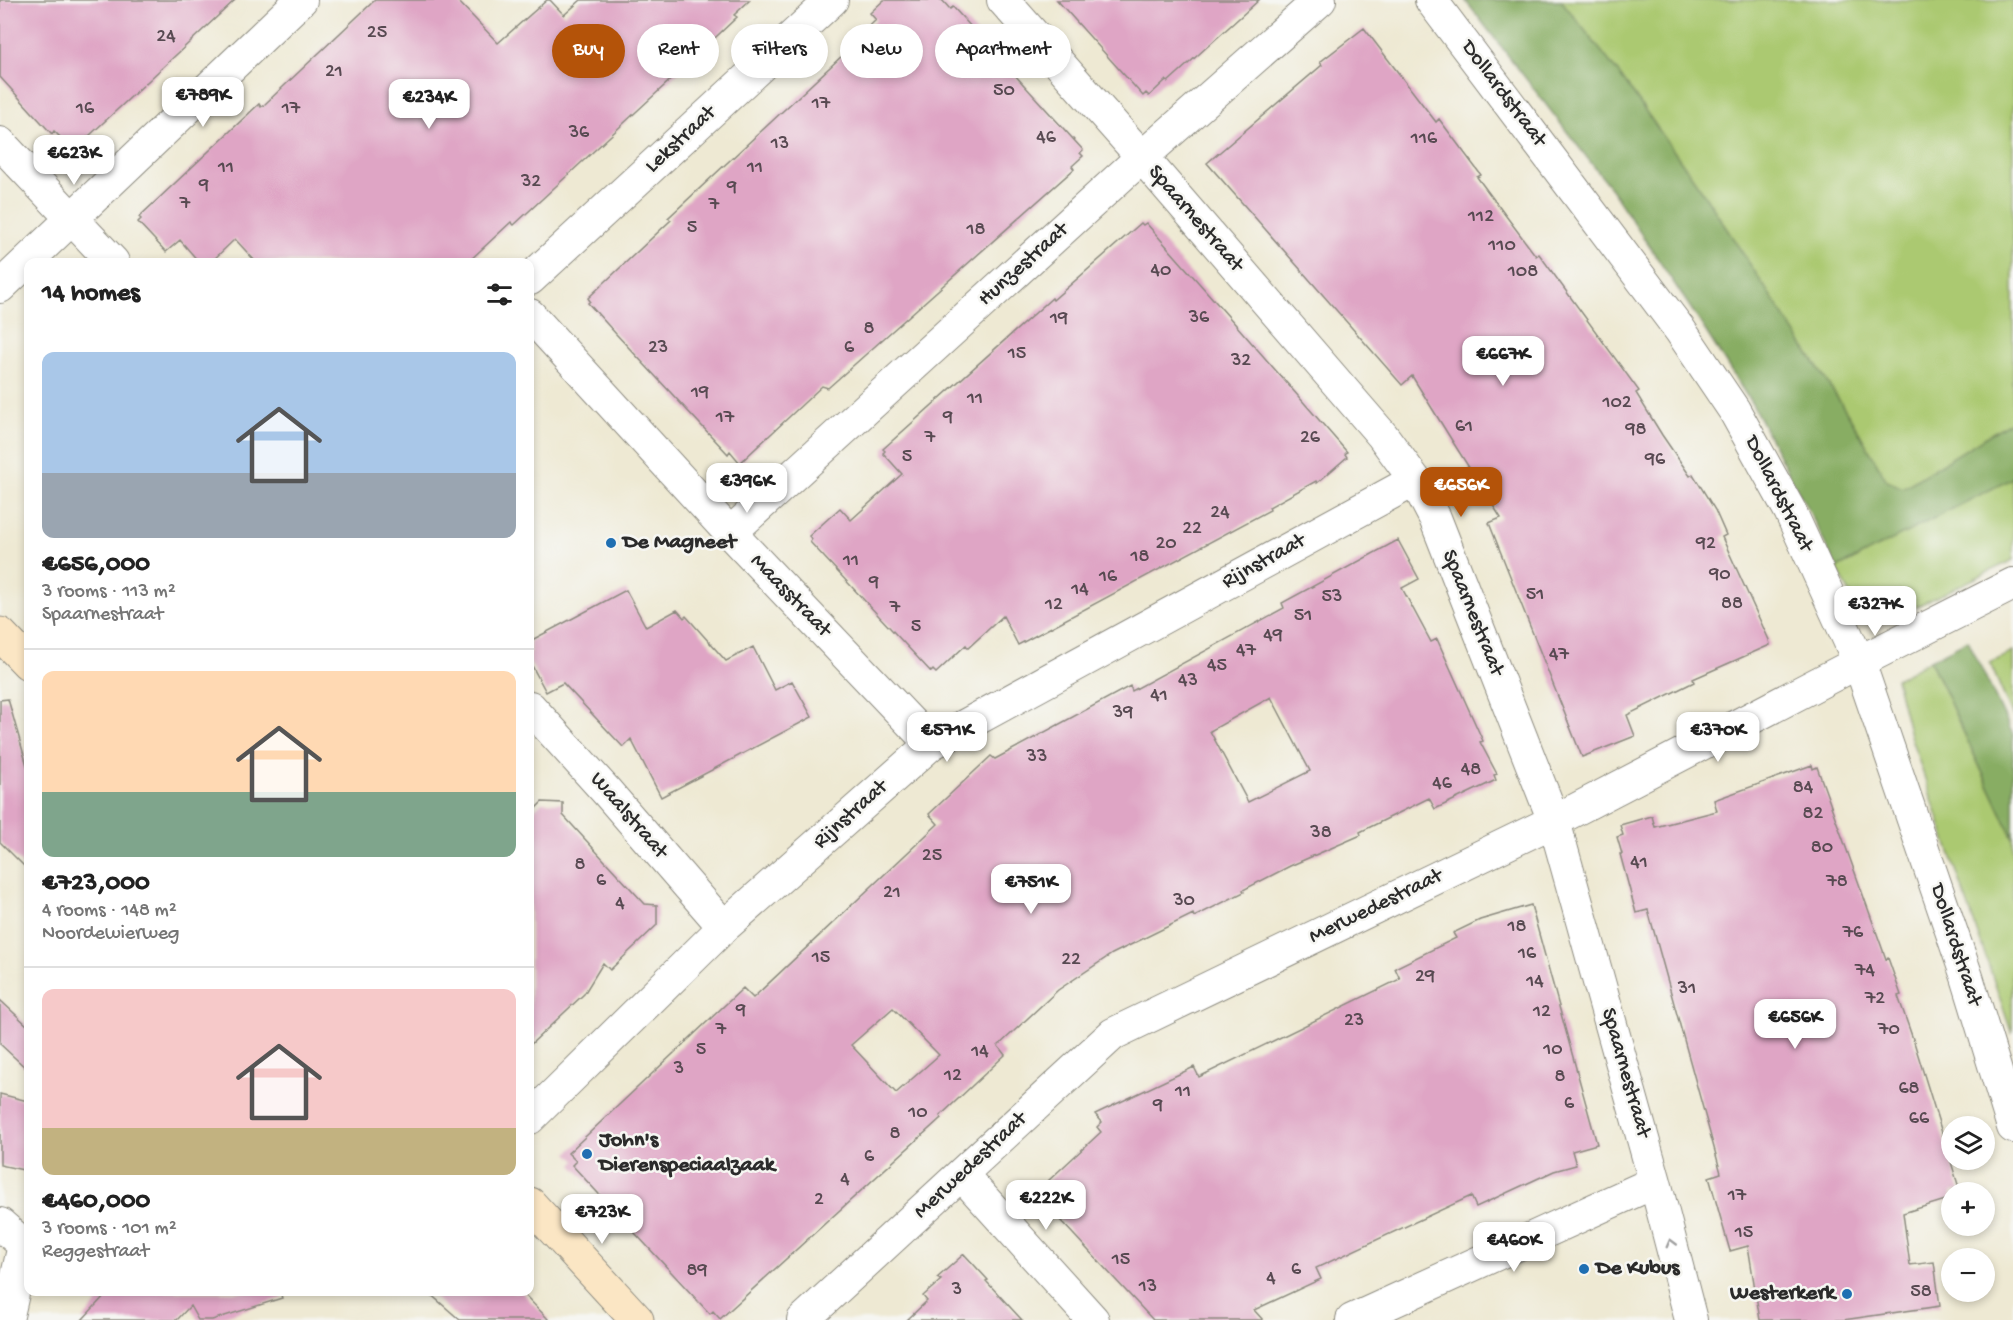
<!DOCTYPE html>
<meta charset="utf-8">
<style>
:root{--surface:#fff;--page:#f6f6f6;--text:#222;--muted:#767676;--line:#e0e0e0;--accent:#b45309}
body{margin:0;font-family:"Gochi Hand",sans-serif;background:var(--page);color:var(--text);height:100vh;display:flex;flex-direction:column;font-size:22px;white-space:nowrap}
*{box-sizing:border-box;margin:0}
p{font-size:20px;color:var(--muted)}
.icon{flex:none;width:33px;height:33px;fill:none;stroke:currentColor;stroke-width:2;stroke-linecap:round;stroke-linejoin:round}
.map{position:relative;flex:1;overflow:hidden}
.side{position:absolute;left:24px;top:258px;width:510px;height:1038px;display:flex;flex-direction:column;background:var(--surface);border-radius:12px;box-shadow:0 3px 9px #0003}
.side>*{flex:none}
.hud{position:absolute;left:552px;top:24px;width:570px;height:54px;display:flex;gap:12px}
.fabs{position:absolute;left:1941px;top:1116px;display:grid;gap:12px}
.fabs a{display:grid;place-items:center;width:54px;height:54px;border-radius:50%;background:var(--surface);box-shadow:0 3px 9px #0003;font-size:30px}
.price{position:absolute;translate:-50% -51px;padding:0 14px;border-radius:12px;background:#fff;color:#222;font-size:20px;line-height:39px;filter:drop-shadow(0 2px 3px #0008)}
.price::after{content:'';position:absolute;left:50%;top:36px;width:18px;height:14px;margin-left:-9px;background:inherit;clip-path:polygon(0 0,100% 0,50% 100%)}
.price.current{background:var(--accent);color:#fff}
ul{padding:0;list-style:none}
li{display:grid;align-content:center;gap:12px;height:318px;padding:0 18px}
li+li{border-top:2px solid var(--line)}
li span{display:grid;place-items:center;height:186px;border-radius:12px;color:#555}
li>.icon{margin-inline-start:auto}
span .icon{width:108px;height:108px;fill:#fffc;stroke-width:1}
li b{font-size:26px}
h2{display:flex;justify-content:space-between;align-items:center;height:72px;padding:0 18px;font-size:26px}
.pill{padding:0 21px;border-radius:27px;background:var(--surface);box-shadow:0 3px 9px #0003;font-size:21px;line-height:54px}
.pill.current{background:var(--accent);color:#fff}
.map>svg:first-child{display:block}
.green{fill:#abc971;stroke:#6b7a4e;stroke-width:1.5}
.forest{fill:#88ad63;stroke:#5a6c47;stroke-width:1.5}
.building{fill:#dfa5c5;fill-rule:evenodd}
.lines{fill:none;stroke-linecap:round;stroke-linejoin:round}
.street-casing{stroke:#8c8a7f;stroke-width:34}
.secondary-casing{stroke:#8c8a7f;stroke-width:35}
.street{stroke:#fff;stroke-width:32}
.secondary{stroke:#fbe6c4;stroke-width:33}
.oneway{stroke:#a0a0a0}
.poi-dot{fill:#1f6fb2;stroke:#f6f6f2;stroke-width:2}
.labels{text-anchor:middle;dominant-baseline:central;stroke-width:5;stroke-linejoin:round;paint-order:stroke}
.number-label{font-size:20px;fill:#584a52}
.street-label{font-size:22px;fill:#2b2b2b;stroke:#f6f6f2}
.poi-label{font-size:22px;font-weight:bold;fill:#2b2b2b;stroke:#f6f6f2;text-anchor:start}
</style>
<div class="map">
<svg width="2013" height="1320" viewBox="0 0 2013 1320">
<rect width="100%" height="100%" fill="#f6f6f2"/>
<filter id="ink" filterUnits="userSpaceOnUse"><feTurbulence type="fractalNoise" baseFrequency=".0167" numOctaves="2"/><feDisplacementMap in="SourceGraphic" scale="12" xChannelSelector="R" yChannelSelector="G"/><feConvolveMatrix kernelMatrix="1 2 1 2 8 2 1 2 1" color-interpolation-filters="sRGB"/></filter>
<filter id="wash" filterUnits="userSpaceOnUse"><feTurbulence type="fractalNoise" baseFrequency=".008" numOctaves="4" result="noise"/><feDisplacementMap in="SourceGraphic" scale="24" xChannelSelector="R" yChannelSelector="G"/><feGaussianBlur stdDeviation="1.35" result="paint"/><feColorMatrix in="noise" values="0 0 0 0 0 0 0 0 0 0 0 0 0 0 0 0 0 1.4 0 .05"/><feComposite in="paint" operator="in"/></filter>
<g filter="url(#wash)">
<rect width="100%" height="100%" fill="#eee9d3"/>
<path class="green" d="M 1479,0 L 2013,0 L 2013,560 L 1897,616 C 1891,616 1883,618 1877,617 C 1856,611 1846,586 1837,568 L 1866,553 Z
M 2013,652 L 2013,717 L 1990,663 Z
M 1930,660 L 2013,838 L 2012,1034 L 1910,735 L 1896,679 Z"/>
<path class="forest" d="M 1465,0 L 1561,0 L 1620,75 L 1700,188 L 1850,417 L 1887,481 L 1903,488 L 2013,420 L 2013,478 L 1837,568 L 1813,519 L 1752,404 L 1696,316 L 1609,186 Z
M 1968,640 L 2013,735 L 2013,838 L 1930,660 Z"/>
<g id="blocks">
<path class="building" d="M 0,0 L 235,0 L 75,149 L 73,147 L 71,148 L 54,131 L 52,134 L 0,77 Z
M 375,0 L 457,0 L 498,43 L 547,0 L 550,0 L 564,15 L 581,0 L 750,0 L 734,15 L 737,17 L 664,86 L 514,225 L 511,222 L 468,262 L 256,262 L 235,239 L 211,262 L 199,262 L 180,240 L 166,252 L 138,222 L 141,219 L 139,217 L 259,104 L 261,107 L 264,105 Z
M 884,0 L 942,0 L 950,9 L 953,7 L 1083,150 L 1080,153 L 1083,156 L 1072,166 L 1074,169 L 828,388 L 822,386 L 740,463 L 730,451 L 728,454 L 616,334 L 588,303 L 590,301 L 588,298 L 671,220 L 668,218 L 844,54 L 842,52 L 876,20 L 870,13 Z
M 1057,0 L 1259,0 L 1168,82 L 1166,80 L 1149,96 L 1146,93 L 1143,96 Z
M 1364,28 L 1436,122 L 1439,119 L 1481,175 L 1477,177 L 1503,212 L 1536,256 L 1539,254 L 1639,391 L 1636,393 L 1662,435 L 1690,476 L 1693,474 L 1715,510 L 1726,535 L 1722,537 L 1769,640 L 1770,645 L 1693,679 L 1694,682 L 1627,715 L 1635,736 L 1582,757 L 1489,523 L 1501,518 L 1456,447 L 1412,376 L 1402,385 L 1207,163 L 1322,65 L 1320,62 Z
M 1141,223 L 1143,225 L 1146,223 L 1236,325 L 1347,452 L 1345,454 L 1347,457 L 1317,483 L 1316,481 L 1269,507 L 1270,510 L 1018,645 L 1003,616 L 968,648 L 966,645 L 936,673 L 933,670 L 931,672 L 810,542 L 812,539 L 809,536 L 840,508 L 851,520 L 902,474 L 883,453 L 885,451 L 883,449 L 1052,298 L 1053,300 Z
M 1398,540 L 1419,579 L 1402,588 L 1431,642 L 1437,639 L 1483,741 L 1480,742 L 1497,774 L 1494,775 L 1496,780 L 1435,809 L 1429,798 L 1360,832 L 1361,835 L 1290,866 L 1243,890 L 1244,892 L 1194,917 L 1193,914 L 1112,954 L 1058,990 L 998,1046 L 1005,1055 L 940,1116 L 941,1118 L 720,1319 L 713,1311 L 710,1314 L 572,1165 L 576,1161 L 568,1153 L 743,988 L 753,998 L 938,824 L 929,814 L 991,756 L 995,759 L 1130,686 L 1132,691 L 1284,608 L 1282,603 ZM 1271,697 L 1310,771 L 1248,802 L 1210,731 ZM 893,1008 L 939,1055 L 896,1093 L 851,1045 Z
M 626,590 L 646,627 L 677,610 L 684,618 L 686,616 L 726,661 L 753,647 L 775,690 L 792,681 L 812,717 L 661,797 L 631,739 L 623,747 L 563,683 L 546,692 L 530,662 L 530,641 Z
M 8,699 L 28,769 L 28,870 L 0,842 L 0,700 Z
M 1812,765 L 1813,769 L 1817,767 L 1886,959 L 1888,958 L 1901,995 L 1898,996 L 1914,1042 L 1960,1191 L 1952,1192 L 1952,1198 L 1903,1213 L 1910,1265 L 1934,1262 L 1940,1306 L 1843,1320 L 1760,1320 L 1748,1246 L 1730,1251 L 1709,1177 L 1721,1173 L 1648,910 L 1636,913 L 1620,854 L 1622,854 L 1617,837 L 1623,835 L 1620,825 L 1652,816 L 1655,827 L 1717,811 L 1714,800 Z
M 542,802 L 563,803 L 563,815 L 604,860 L 645,904 L 657,905 L 657,925 L 610,970 L 603,963 L 584,994 L 530,1045 L 530,814 Z
M 1531,905 L 1597,1144 L 1572,1151 L 1576,1165 L 1554,1171 L 1476,1207 L 1471,1196 L 1316,1268 L 1321,1279 L 1254,1310 L 1263,1320 L 1153,1320 L 1035,1193 L 1101,1132 L 1097,1127 L 1102,1122 L 1095,1114 L 1194,1067 L 1199,1077 L 1400,979 L 1395,968 L 1456,938 L 1453,933 L 1480,920 Z
M 0,1000 L 28,1026 L 28,1070 L 0,1044 Z
M 0,1094 L 28,1101 L 28,1171 L 0,1165 Z
M 964,1254 L 988,1280 L 986,1281 L 1022,1320 L 907,1320 L 927,1301 L 923,1296 L 941,1280 L 937,1278 Z
M 108,1292 L 280,1292 L 282,1298 L 212,1320 L 198,1320 L 190,1306 L 177,1320 L 82,1320 Z
M 428,1292 L 522,1292 L 549,1320 L 460,1320 Z"/>
</g>
</g>
<g filter="url(#ink)">
<use href="#blocks" fill-opacity="0" stroke="#8c8a7f" stroke-width="1.5"/>
<g class="lines">
<g class="street-casing">
<path id="street" d="M 1003,0 L 1142,157 L 1382,435 L 1415,480 L 1435,518 L 1554,821 L 1655,1182 L 1691,1320
M 1431,0 L 1680,330 L 1734,410 L 1790,511 L 1859,662 L 1967,977 L 2013,1127
M 0,143 L 113,262
M 530,279 L 832,0
M 0,287 L 301,0
M 530,315 L 730,533 L 931,744
M 730,533 L 1142,157 L 1320,0
M 530,707 L 607,792 L 724,927
M 530,1118 L 724,927 L 931,744 L 1415,480
M 962,1175 L 1093,1320
M 0,1224 L 24,1245
M 7,1320 L 24,1245
M 803,1320 L 1113,1034 L 1554,821 L 1859,662 L 2013,584
M 1352,1320 L 1655,1182"/>
</g>
<g class="secondary-casing">
<path id="secondary" d="M 0,634 L 28,663
M 530,1204 L 637,1320"/>
</g>
<use href="#street" class="street"/>
<use href="#secondary" class="secondary"/>
</g>
<defs><path id="oneway-chevron" d="M-2-3.5L2.5 0L-2 3.5" fill="none" stroke-width="1.6" stroke-linecap="round" stroke-linejoin="round" transform="scale(1.5)"/></defs>
<use class="oneway" href="#oneway-chevron" transform="translate(1671 1243) rotate(-105)"/>
</g>
<g class="poi-dot">
<circle cx="611" cy="543" r="6"/>
<circle cx="587" cy="1154" r="6"/>
<circle cx="1584" cy="1269" r="6"/>
<circle cx="1847" cy="1294" r="6"/>
</g>
<g class="labels">
<g class="number-label">
<text x="377" y="33">25</text>
<text x="166" y="37">24</text>
<text x="334" y="72">21</text>
<text x="1004" y="91">50</text>
<text x="821" y="104">17</text>
<text x="85" y="109">16</text>
<text x="291" y="109">17</text>
<text x="579" y="133">36</text>
<text x="1046" y="138">46</text>
<text x="1424" y="139">116</text>
<text x="780" y="144">13</text>
<text x="226" y="168">11</text>
<text x="755" y="168">11</text>
<text x="531" y="182">32</text>
<text x="204" y="186">9</text>
<text x="732" y="188">9</text>
<text x="185" y="204">7</text>
<text x="714" y="205">7</text>
<text x="1481" y="217">112</text>
<text x="692" y="228">5</text>
<text x="976" y="230">18</text>
<text x="1502" y="246">110</text>
<text x="1161" y="271">40</text>
<text x="1523" y="272">108</text>
<text x="1199" y="318">36</text>
<text x="1059" y="319">19</text>
<text x="869" y="329">8</text>
<text x="658" y="348">23</text>
<text x="849" y="348">6</text>
<text x="1017" y="354">15</text>
<text x="1241" y="361">32</text>
<text x="700" y="393">19</text>
<text x="975" y="399">11</text>
<text x="1617" y="403">102</text>
<text x="725" y="418">17</text>
<text x="948" y="418">9</text>
<text x="1464" y="427">61</text>
<text x="1636" y="430">98</text>
<text x="930" y="438">7</text>
<text x="1310" y="438">26</text>
<text x="907" y="457">5</text>
<text x="1655" y="460">96</text>
<text x="1220" y="513">24</text>
<text x="1192" y="529">22</text>
<text x="1166" y="544">20</text>
<text x="1706" y="544">92</text>
<text x="1140" y="557">18</text>
<text x="851" y="561">11</text>
<text x="1720" y="575">90</text>
<text x="1108" y="577">16</text>
<text x="874" y="583">9</text>
<text x="1080" y="590">14</text>
<text x="1535" y="595">51</text>
<text x="1332" y="597">53</text>
<text x="1732" y="604">88</text>
<text x="1054" y="605">12</text>
<text x="895" y="608">7</text>
<text x="1303" y="616">51</text>
<text x="916" y="627">5</text>
<text x="1273" y="636">49</text>
<text x="1246" y="651">47</text>
<text x="1559" y="655">47</text>
<text x="1217" y="666">45</text>
<text x="1188" y="681">43</text>
<text x="1159" y="696">41</text>
<text x="1123" y="713">39</text>
<text x="1037" y="757">33</text>
<text x="1471" y="770">48</text>
<text x="1442" y="784">46</text>
<text x="1803" y="788">84</text>
<text x="1813" y="814">82</text>
<text x="1321" y="833">38</text>
<text x="1822" y="848">80</text>
<text x="932" y="856">25</text>
<text x="1639" y="863">41</text>
<text x="580" y="865">8</text>
<text x="601" y="881">6</text>
<text x="1837" y="882">78</text>
<text x="892" y="893">21</text>
<text x="1184" y="901">30</text>
<text x="620" y="904">4</text>
<text x="1517" y="927">18</text>
<text x="1853" y="933">76</text>
<text x="1527" y="954">16</text>
<text x="821" y="958">15</text>
<text x="1071" y="960">22</text>
<text x="1865" y="971">74</text>
<text x="1425" y="977">29</text>
<text x="1535" y="982">14</text>
<text x="1687" y="989">31</text>
<text x="1875" y="999">72</text>
<text x="741" y="1011">9</text>
<text x="1542" y="1012">12</text>
<text x="1354" y="1021">23</text>
<text x="721" y="1030">7</text>
<text x="1889" y="1030">70</text>
<text x="701" y="1050">5</text>
<text x="1553" y="1050">10</text>
<text x="980" y="1052">14</text>
<text x="679" y="1069">3</text>
<text x="953" y="1076">12</text>
<text x="1560" y="1077">8</text>
<text x="1909" y="1089">68</text>
<text x="1183" y="1092">11</text>
<text x="1569" y="1104">6</text>
<text x="1158" y="1106">9</text>
<text x="918" y="1113">10</text>
<text x="1919" y="1119">66</text>
<text x="895" y="1134">8</text>
<text x="869" y="1157">6</text>
<text x="845" y="1180">4</text>
<text x="1737" y="1196">17</text>
<text x="819" y="1200">2</text>
<text x="1744" y="1233">15</text>
<text x="1121" y="1260">15</text>
<text x="1296" y="1270">6</text>
<text x="697" y="1271">89</text>
<text x="1271" y="1279">4</text>
<text x="1148" y="1287">13</text>
<text x="957" y="1290">3</text>
<text x="1921" y="1292">58</text>
</g>
<g class="street-label">
<text transform="translate(1503 94) rotate(53)">Dollardstraat</text>
<text transform="translate(681 140) rotate(-43)">Lekstraat</text>
<text transform="translate(1195 219) rotate(49)">Spaarnestraat</text>
<text transform="translate(1024 265) rotate(-42)">Hunzestraat</text>
<text transform="translate(1778 494) rotate(63)">Dollardstraat</text>
<text transform="translate(1264 562) rotate(-29)">Rijnstraat</text>
<text transform="translate(790 596) rotate(46)">Maasstraat</text>
<text transform="translate(1472 613) rotate(68)">Spaarnestraat</text>
<text transform="translate(851 815) rotate(-42)">Rijnstraat</text>
<text transform="translate(628 816) rotate(49)">Waalstraat</text>
<text transform="translate(1376 907) rotate(-26)">Merwedestraat</text>
<text transform="translate(1955 945) rotate(72)">Dollardstraat</text>
<text transform="translate(1625 1073) rotate(74)">Spaarnestraat</text>
<text transform="translate(971 1166) rotate(-43)">Merwedestraat</text>
</g>
<g class="poi-label">
<text x="623" y="543">De Magneet</text>
<text x="599" y="1141">John's<tspan x="599" dy="25">Dierenspeciaalzaak</tspan></text>
<text x="1596" y="1269">De Kubus</text>
<text x="1835" y="1294" text-anchor="end">Westerkerk</text>
</g>
</g>
</svg>
<div class="fabs">
<a><svg class="icon" aria-label="layers" viewBox="0 0 24 24"><path d="M12 4l9 5-9 5-9-5zM3 14l9 5 9-5"/></svg></a>
<a>+</a>
<a>−</a>
</div>
<b class="price" style="left:203px;top:128px">€789K</b>
<b class="price" style="left:429px;top:130px">€234K</b>
<b class="price" style="left:74px;top:186px">€623K</b>
<b class="price" style="left:1503px;top:387px">€667K</b>
<b class="price" style="left:747px;top:514px">€396K</b>
<b class="price current" style="left:1461px;top:518px">€656K</b>
<b class="price" style="left:1875px;top:637px">€327K</b>
<b class="price" style="left:947px;top:763px">€571K</b>
<b class="price" style="left:1718px;top:763px">€370K</b>
<b class="price" style="left:1031px;top:915px">€751K</b>
<b class="price" style="left:1795px;top:1050px">€656K</b>
<b class="price" style="left:1046px;top:1231px">€222K</b>
<b class="price" style="left:602px;top:1245px">€723K</b>
<b class="price" style="left:1514px;top:1273px">€460K</b>
<div class="hud">
<a class="pill current">Buy</a>
<a class="pill">Rent</a>
<a class="pill">Filters</a>
<a class="pill">New</a>
<a class="pill">Apartment</a>
</div>
<section class="side">
<h2>14 homes<svg class="icon" aria-label="filters" viewBox="0 0 24 24"><path d="M4 7h16M4 17h16"/><circle cx="9" cy="7" r="2"/><circle cx="15" cy="17" r="2"/></svg></h2>
<ul>
<li><span style="background:linear-gradient(#a9c7e8 65%,#9aa5b1 0)"><svg class="icon" aria-label="home" viewBox="0 0 24 24"><path d="M3 11l9-7 9 7M6 9v11h12V9"/></svg></span><div><b>€656,000</b><p>3 rooms · 113 m²</p><p>Spaarnestraat</p></div></li>
<li><span style="background:linear-gradient(#ffd9b3 65%,#7fa58c 0)"><svg class="icon" aria-label="home" viewBox="0 0 24 24"><path d="M3 11l9-7 9 7M6 9v11h12V9"/></svg></span><div><b>€723,000</b><p>4 rooms · 148 m²</p><p>Noordewierweg</p></div></li>
<li><span style="background:linear-gradient(#f6c9c9 75%,#c2b280 0)"><svg class="icon" aria-label="home" viewBox="0 0 24 24"><path d="M3 11l9-7 9 7M6 9v11h12V9"/></svg></span><div><b>€460,000</b><p>3 rooms · 101 m²</p><p>Reggestraat</p></div></li>
</ul>
</section>
</div>
